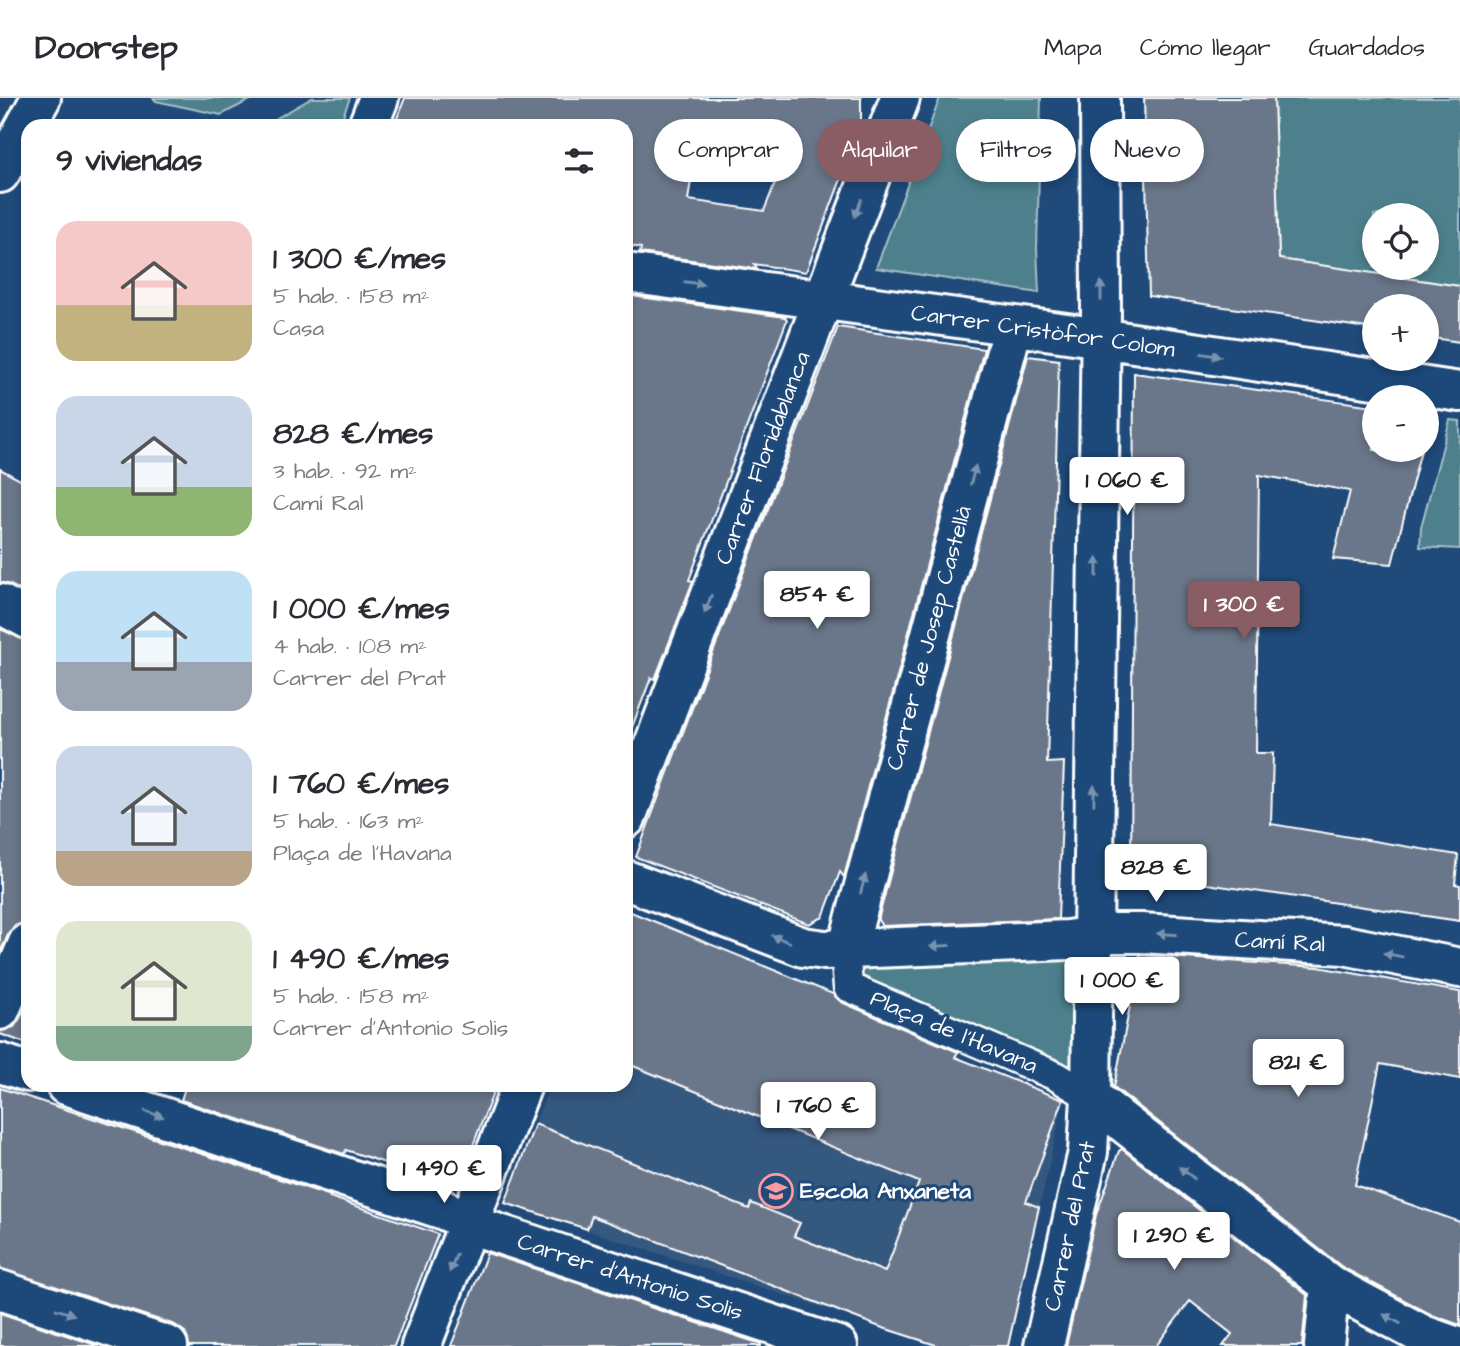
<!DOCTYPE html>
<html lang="es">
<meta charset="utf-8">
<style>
:root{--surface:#fff;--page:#f2f2f3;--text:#2b2b33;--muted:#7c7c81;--line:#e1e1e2;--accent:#8a5d65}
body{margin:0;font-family:"Architects Daughter",sans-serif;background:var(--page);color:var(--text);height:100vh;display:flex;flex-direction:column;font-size:26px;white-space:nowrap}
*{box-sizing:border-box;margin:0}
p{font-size:23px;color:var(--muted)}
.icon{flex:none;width:38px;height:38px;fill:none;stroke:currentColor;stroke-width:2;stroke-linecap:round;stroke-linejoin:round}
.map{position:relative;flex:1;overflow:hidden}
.drawer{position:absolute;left:21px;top:21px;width:612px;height:973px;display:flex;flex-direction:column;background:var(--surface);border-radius:21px;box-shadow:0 4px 10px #0003}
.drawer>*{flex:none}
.top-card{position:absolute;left:654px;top:21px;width:665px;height:63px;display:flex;gap:14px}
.tools{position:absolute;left:1362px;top:105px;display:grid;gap:14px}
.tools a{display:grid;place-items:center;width:77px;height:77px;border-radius:50%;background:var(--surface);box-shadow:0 4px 10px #0003;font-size:35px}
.price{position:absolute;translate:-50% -60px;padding:0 16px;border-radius:7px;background:#fff;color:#222;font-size:23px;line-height:46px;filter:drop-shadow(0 2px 4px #0008)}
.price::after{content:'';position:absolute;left:50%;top:42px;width:21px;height:16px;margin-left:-10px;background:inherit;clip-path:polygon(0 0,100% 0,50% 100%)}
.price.selected{background:var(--accent);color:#fff}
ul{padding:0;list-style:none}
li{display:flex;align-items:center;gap:21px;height:175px;padding:0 35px}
li span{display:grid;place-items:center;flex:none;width:196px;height:140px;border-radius:21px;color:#555}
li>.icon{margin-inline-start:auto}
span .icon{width:84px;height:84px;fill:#fffc;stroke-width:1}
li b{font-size:30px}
h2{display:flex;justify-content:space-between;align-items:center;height:84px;padding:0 35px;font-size:30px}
.tag{padding:0 24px;border-radius:32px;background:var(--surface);box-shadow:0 4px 10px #0003;font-size:24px;line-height:63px}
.tag.selected{background:var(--accent);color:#fff}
header{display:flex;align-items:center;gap:42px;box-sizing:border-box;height:98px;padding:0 35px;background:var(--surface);border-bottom:2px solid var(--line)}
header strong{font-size:33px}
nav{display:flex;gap:38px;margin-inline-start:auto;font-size:24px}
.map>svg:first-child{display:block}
.built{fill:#36587f}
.green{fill:#4d808c;stroke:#a6c0c6;stroke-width:2;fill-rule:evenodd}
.building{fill:#6b778a;stroke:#fff;stroke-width:2;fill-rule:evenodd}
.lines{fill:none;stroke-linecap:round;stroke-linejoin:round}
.pedestrian-casing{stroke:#fff;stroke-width:33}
.minor-casing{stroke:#fff;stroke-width:44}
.pedestrian{stroke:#1f4a7a;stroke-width:28}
.minor{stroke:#1f4a7a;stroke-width:38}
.oneway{fill:#7992af}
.labels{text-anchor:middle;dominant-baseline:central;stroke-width:6;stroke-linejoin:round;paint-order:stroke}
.street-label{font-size:23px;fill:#fff;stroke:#1f4a7a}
.poi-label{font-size:23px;font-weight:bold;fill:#fff;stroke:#1f4a7a;text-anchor:start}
</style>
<header>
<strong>Doorstep</strong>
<nav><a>Mapa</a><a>Cómo llegar</a><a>Guardados</a></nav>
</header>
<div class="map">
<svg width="1460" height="1248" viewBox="0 0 1460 1248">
<rect width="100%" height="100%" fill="#1f4a7a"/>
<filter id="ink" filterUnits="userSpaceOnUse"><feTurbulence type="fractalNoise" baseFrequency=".0143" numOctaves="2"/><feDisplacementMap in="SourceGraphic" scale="14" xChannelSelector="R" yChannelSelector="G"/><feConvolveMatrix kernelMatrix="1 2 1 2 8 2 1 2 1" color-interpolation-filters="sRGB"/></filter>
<g filter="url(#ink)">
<path class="built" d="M 955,959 L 1064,1001 L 1008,1248 L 939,1248 L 505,1105 L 550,987 L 626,987 L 627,965 L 912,1081 L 943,986 Z"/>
<path class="green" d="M 153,0 L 254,0 L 221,17 L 156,3 Z
M 312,0 L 350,0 L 339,28 L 273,28 L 277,20 Z
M 940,0 L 1041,0 L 1037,150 L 1039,195 L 876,170 Z
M 1274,0 L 1460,0 L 1460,188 L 1279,161 ZM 1374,117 L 1426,117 L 1426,170 L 1374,170 Z
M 1450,322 L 1460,323 L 1460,451 L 1420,449 L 1421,429 Z
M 1076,860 L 1081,992 L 848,889 L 846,861 Z"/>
<path class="building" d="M 405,0 L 861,0 L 861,34 L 854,47 L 806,174 L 754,166 L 757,171 L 640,155 L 641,150 L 626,147 L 626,28 L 394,28 ZM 748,42 L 792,42 L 764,113 L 688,102 L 697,43 Z
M 1144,0 L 1274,0 L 1279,161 L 1460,188 L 1460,244 L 1426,239 L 1426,208 L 1374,208 L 1374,231 L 1149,198 Z
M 632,198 L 785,219 L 787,222 L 689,482 L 693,483 L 655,581 L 651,580 L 629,637 L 626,636 L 626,229 Z
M 838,229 L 984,251 L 844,779 L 840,774 L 823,819 L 809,826 L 636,759 L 734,499 Z
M 1028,258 L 1059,262 L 1047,665 L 1064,664 L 1058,821 L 882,828 L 878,822 Z
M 1134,275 L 1374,308 L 1374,352 L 1421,352 L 1392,466 L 1333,461 L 1350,393 L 1259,377 L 1256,655 L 1273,655 L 1271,726 L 1458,757 L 1455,786 L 1460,787 L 1460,823 L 1131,775 Z
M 0,371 L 28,386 L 28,496 L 10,487 L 0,484 Z
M 0,531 L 28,543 L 28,824 L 14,828 L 8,837 L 0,855 Z
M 626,812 L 833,896 L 841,904 L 958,954 L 955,959 L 1063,1002 L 1026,1104 L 1039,1109 L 1008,1248 L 939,1248 L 880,1229 L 592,1118 L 587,1131 L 505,1105 L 535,1026 L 749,1111 L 751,1105 L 800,1125 L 794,1138 L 885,1174 L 919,1084 L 626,965 Z
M 1140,857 L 1318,869 L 1460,894 L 1460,981 L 1380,966 L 1355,1087 L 1460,1124 L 1460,1227 L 1432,1217 L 1342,1169 L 1114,989 Z
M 28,902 L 28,946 L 0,936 L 0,933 L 14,929 L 20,920 Z
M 186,987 L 496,987 L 457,1089 L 346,1052 L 344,1056 L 181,1002 Z
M 0,990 L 331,1098 L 330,1099 L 438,1136 L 394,1248 L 189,1248 L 185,1234 L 175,1227 L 0,1171 Z
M 1122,1051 L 1307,1197 L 1302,1248 L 1223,1248 L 1232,1236 L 1190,1203 L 1156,1248 L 1066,1248 L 1096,1117 L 1119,1053 Z
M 487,1155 L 761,1246 L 761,1248 L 451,1248 Z
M 0,1215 L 99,1248 L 0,1248 Z"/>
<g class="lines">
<g class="pedestrian-casing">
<path id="pedestrian" d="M 847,852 L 846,861 L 848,889 L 1056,978 L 1091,999"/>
</g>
<g class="minor-casing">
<path id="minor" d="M 368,28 L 379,0
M 0,75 L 41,0
M 626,175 L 1067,235 L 1460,294
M 0,506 L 28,521
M 626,720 L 900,0
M 626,782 L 803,849 L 825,852 L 1068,842 L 1113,835 L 1141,835 L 1344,847 L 1460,870
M 847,852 L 1013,228
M 0,912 L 28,845
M 0,965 L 28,974
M 66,987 L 444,1112 L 487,1132 L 838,1248
M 1091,999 L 1330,1187 L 1423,1237 L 1454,1248
M 0,1192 L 168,1248
M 421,1248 L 522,987
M 1044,1248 L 1088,1054 L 1091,999 L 1101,213 L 1100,0
M 1324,1248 L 1330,1187"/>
</g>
<use href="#pedestrian" class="pedestrian"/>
<use href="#minor" class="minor"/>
</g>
<defs><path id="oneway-solid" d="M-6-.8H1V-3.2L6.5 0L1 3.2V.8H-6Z" transform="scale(1.75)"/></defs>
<g class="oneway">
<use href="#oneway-solid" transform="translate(858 110) rotate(111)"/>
<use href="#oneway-solid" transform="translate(694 185) rotate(8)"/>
<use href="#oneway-solid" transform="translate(1101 193) rotate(-90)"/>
<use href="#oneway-solid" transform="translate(1211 257) rotate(9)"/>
<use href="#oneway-solid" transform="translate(973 377) rotate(-75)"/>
<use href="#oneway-solid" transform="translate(1097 469) rotate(-89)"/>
<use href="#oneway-solid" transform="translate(708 506) rotate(111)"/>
<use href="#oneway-solid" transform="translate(1094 697) rotate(-89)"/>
<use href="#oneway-solid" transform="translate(863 786) rotate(-75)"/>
<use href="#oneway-solid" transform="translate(1167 836) rotate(-176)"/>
<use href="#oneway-solid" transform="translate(781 841) rotate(-159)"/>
<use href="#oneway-solid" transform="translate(940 848) rotate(177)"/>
<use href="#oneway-solid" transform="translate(1393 857) rotate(-169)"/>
<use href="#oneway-solid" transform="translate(154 1016) rotate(18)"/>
<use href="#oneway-solid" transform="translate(1187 1075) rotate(-142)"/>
<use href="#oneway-solid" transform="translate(453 1165) rotate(111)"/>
<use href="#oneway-solid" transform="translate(65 1214) rotate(18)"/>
<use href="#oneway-solid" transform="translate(1392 1221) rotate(-152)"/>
</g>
</g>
<defs>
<g id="school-ring" transform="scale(1.75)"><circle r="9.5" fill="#1f4a7a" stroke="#ff9aa2" stroke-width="1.5"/><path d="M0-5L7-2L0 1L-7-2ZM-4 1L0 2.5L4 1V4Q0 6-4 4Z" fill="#ff9aa2"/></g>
</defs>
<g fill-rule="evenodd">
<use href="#school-ring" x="776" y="1093"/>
</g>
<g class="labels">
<g class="street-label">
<text transform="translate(1043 233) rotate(8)">Carrer Cristòfor Colom</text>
<text transform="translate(763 360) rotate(-69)">Carrer Floridablanca</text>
<text transform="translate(929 540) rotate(-75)">Carrer de Josep Castellà</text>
<text transform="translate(1280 844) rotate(3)">Camí Ral</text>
<text transform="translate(954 934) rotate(23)">Plaça de l'Havana</text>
<text transform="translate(1070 1128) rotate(-78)">Carrer del Prat</text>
<text transform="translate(630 1179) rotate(18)">Carrer d'Antonio Solis</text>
</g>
<g class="poi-label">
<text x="800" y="1093">Escola Anxaneta</text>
</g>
</g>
</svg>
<div class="tools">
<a><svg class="icon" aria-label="locate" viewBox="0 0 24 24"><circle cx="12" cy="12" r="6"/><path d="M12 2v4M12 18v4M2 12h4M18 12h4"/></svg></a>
<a>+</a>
<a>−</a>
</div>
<b class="price" style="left:1127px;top:419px">1 060 €</b>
<b class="price" style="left:817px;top:533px">854 €</b>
<b class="price selected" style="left:1244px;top:543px">1 300 €</b>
<b class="price" style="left:1156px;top:806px">828 €</b>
<b class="price" style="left:1122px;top:919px">1 000 €</b>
<b class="price" style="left:1298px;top:1001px">821 €</b>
<b class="price" style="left:818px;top:1044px">1 760 €</b>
<b class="price" style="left:444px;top:1107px">1 490 €</b>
<b class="price" style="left:1174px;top:1174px">1 290 €</b>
<div class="top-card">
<a class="tag">Comprar</a>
<a class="tag selected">Alquilar</a>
<a class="tag">Filtros</a>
<a class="tag">Nuevo</a>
</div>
<section class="drawer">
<h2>9 viviendas<svg class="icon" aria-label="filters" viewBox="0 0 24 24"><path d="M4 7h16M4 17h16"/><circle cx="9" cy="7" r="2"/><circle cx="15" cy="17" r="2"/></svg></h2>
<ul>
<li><span style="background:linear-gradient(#f6c9c9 60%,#c2b280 0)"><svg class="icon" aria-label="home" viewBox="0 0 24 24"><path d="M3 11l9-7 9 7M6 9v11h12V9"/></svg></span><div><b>1 300 €/mes</b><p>5 hab. · 158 m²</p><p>Casa</p></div></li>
<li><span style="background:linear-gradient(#c9d6e8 65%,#8fb573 0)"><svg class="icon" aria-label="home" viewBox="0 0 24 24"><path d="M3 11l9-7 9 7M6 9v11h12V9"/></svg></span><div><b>828 €/mes</b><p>3 hab. · 92 m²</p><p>Camí Ral</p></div></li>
<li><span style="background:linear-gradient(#bfe0f5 65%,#9aa5b1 0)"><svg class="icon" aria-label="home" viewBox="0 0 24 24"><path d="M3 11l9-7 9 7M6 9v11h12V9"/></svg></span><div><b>1 000 €/mes</b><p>4 hab. · 108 m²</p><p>Carrer del Prat</p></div></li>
<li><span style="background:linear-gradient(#c9d6e8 75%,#b9a48a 0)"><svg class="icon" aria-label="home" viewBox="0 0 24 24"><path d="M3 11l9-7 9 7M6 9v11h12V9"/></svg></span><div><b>1 760 €/mes</b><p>5 hab. · 163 m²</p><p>Plaça de l'Havana</p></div></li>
<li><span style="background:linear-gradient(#dfe7d0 75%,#7fa58c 0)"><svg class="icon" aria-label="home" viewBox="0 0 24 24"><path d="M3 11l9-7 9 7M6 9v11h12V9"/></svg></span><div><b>1 490 €/mes</b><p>5 hab. · 158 m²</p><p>Carrer d'Antonio Solis</p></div></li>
</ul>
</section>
</div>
